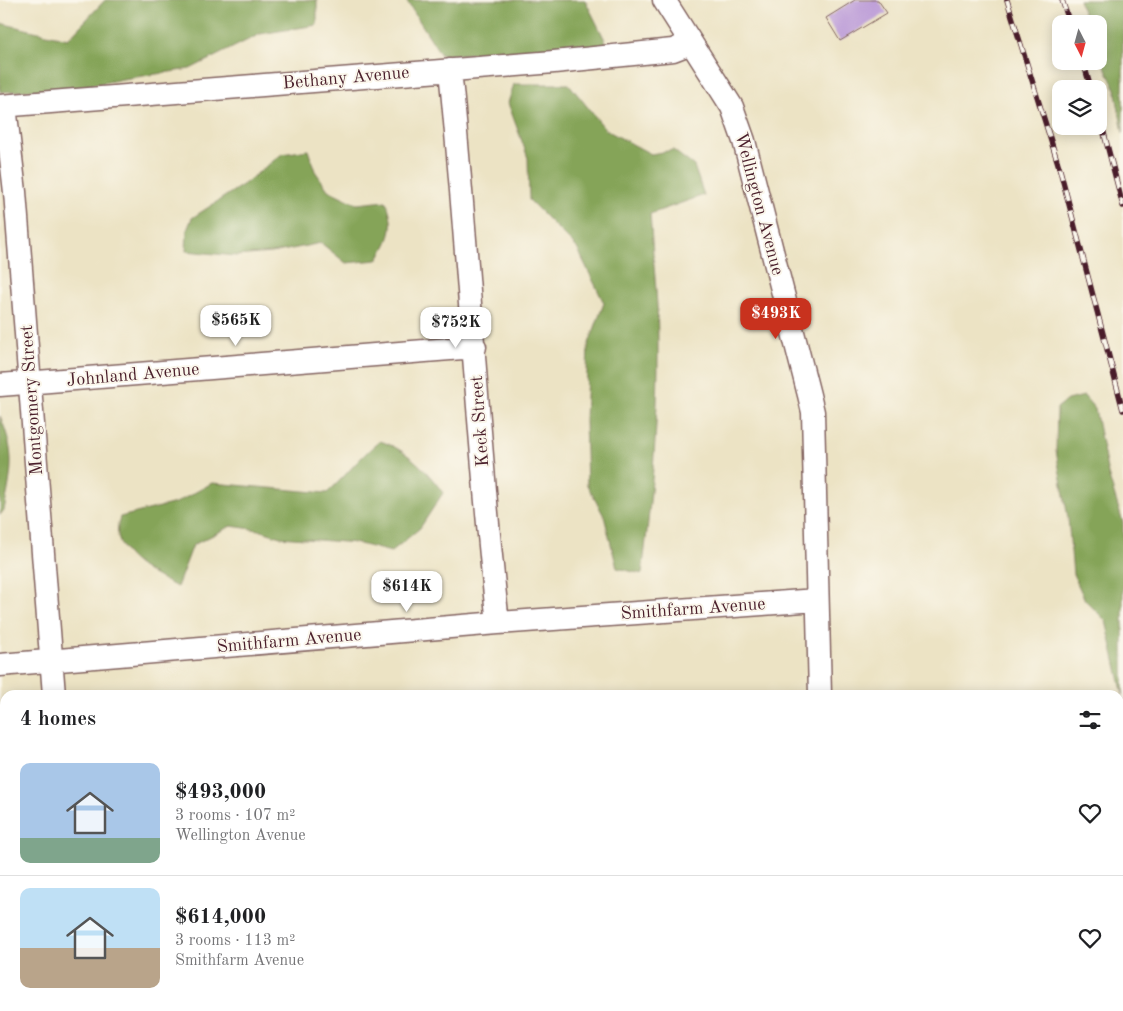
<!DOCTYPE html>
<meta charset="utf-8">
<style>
:root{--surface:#fff;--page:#f2f2f2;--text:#202124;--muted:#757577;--line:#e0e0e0;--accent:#c8321e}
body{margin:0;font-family:"Old Standard TT",serif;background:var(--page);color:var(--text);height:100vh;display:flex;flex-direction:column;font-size:19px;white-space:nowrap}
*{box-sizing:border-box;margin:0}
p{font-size:16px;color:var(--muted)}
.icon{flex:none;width:28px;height:28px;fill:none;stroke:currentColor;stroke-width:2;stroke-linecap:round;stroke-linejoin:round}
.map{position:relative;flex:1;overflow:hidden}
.drawer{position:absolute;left:0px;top:690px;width:1124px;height:321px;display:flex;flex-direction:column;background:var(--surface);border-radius:15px 15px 0 0;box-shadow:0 2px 12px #0003}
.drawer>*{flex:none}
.needle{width:32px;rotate:174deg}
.fabs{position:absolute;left:1052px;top:15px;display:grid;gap:10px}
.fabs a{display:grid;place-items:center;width:55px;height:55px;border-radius:10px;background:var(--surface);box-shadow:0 2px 12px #0003;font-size:25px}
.price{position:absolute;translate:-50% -42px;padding:0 11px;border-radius:10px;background:#fff;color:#222;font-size:16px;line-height:32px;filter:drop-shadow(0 1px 2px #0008)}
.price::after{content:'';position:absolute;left:50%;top:30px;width:15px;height:11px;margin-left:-8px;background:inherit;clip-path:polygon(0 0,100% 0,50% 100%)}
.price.on{background:var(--accent);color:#fff}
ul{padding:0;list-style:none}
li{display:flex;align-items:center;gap:15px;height:125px;padding:0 20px}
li+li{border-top:1px solid var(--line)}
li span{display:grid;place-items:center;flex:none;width:140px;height:100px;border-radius:10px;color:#555}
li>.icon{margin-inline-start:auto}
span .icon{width:60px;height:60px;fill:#fffc;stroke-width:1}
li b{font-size:21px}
h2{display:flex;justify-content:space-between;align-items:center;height:60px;padding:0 20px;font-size:21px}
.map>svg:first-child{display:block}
.forest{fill:#85a458;stroke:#686242}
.building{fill:#be9fd8}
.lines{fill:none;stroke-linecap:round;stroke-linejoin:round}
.minor-casing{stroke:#836461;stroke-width:25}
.minor{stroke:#fff;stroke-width:22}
.rail-casing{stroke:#4a1f2b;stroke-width:5.5}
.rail{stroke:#fbf7ec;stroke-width:4;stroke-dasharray:11;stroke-linecap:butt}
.labels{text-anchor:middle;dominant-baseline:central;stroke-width:4;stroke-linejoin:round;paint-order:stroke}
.street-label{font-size:18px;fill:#4a1f2b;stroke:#fbf7ec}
</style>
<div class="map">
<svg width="1123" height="1011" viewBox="0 0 1123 1011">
<rect width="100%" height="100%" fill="#fbf7ec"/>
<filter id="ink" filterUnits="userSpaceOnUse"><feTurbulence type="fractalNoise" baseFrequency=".02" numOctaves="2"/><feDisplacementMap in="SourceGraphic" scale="10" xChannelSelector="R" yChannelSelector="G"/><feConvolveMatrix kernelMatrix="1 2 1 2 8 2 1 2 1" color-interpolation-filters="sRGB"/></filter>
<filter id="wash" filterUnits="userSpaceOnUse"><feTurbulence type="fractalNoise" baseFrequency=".0096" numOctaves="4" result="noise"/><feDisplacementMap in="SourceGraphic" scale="20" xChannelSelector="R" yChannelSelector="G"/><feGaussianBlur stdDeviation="1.12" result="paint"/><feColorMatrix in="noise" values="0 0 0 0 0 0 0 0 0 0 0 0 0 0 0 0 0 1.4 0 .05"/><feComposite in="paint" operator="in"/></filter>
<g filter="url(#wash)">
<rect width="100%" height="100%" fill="#ece3c4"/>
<path class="forest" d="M 105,0 L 317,0 L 317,25 L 260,34 L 190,69 L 123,79 L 77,88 L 0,92 L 0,23 L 68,39 Z
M 406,0 L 585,0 L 609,48 L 441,55 Z
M 1079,0 L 1123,0 L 1123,133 L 1115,89 L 1099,53 L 1099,24 L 1087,24 Z
M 514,84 L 569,84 L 606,130 L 651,154 L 673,150 L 694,166 L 704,195 L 650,214 C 652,244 655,274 657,305 C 661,394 653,485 642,574 L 617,568 L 604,516 L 587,485 L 585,421 L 588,346 L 604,303 L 577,248 L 529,200 L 528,158 L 508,103 Z
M 308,150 L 315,171 L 328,190 L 357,204 L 386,201 C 396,227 391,238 377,260 L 346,263 L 321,243 L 272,253 L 236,256 L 186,251 L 187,230 L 192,218 L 244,184 L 282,154 Z
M 1084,396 L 1095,409 L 1108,474 L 1123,523 L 1123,695 L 1106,621 L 1085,600 L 1073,574 L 1068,518 L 1056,451 L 1057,408 L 1067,400 Z
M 0,416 C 16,454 12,470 4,510 L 0,515 Z
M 380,441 C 406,449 427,470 443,493 L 420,528 L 391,552 L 356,543 L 280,537 L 259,530 L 231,526 L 193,545 L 177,587 C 150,573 107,554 120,517 L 176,503 L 212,483 L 327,493 C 346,476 360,456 380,441 Z
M 1,740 L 5,743 L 5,917 L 0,917 Z
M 237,1006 L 396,1006 L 396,1011 L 237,1011 Z"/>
<g id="blocks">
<path class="building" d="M 855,0 L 878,0 L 887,13 L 840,41 L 826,18 Z
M 1029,1006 L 1094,1006 L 1095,1011 L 1030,1011 Z"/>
</g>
</g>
<g filter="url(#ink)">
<use href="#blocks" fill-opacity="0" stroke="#836461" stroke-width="1"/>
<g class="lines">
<g class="minor-casing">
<path id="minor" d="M 664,0 L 732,107 L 744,141 L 809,395 L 813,412 L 820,695
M 450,70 C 469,254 477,439 498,623
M 0,106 L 554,62 L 673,50 L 691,43
M 5,106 L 15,192 L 54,695
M 0,385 L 475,347
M 0,665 L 498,623 L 817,600
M 0,945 L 5,945
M 78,1006 L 78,1011
M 828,1006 L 828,1011"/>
</g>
<use href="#minor" class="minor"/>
<g class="rail-casing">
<path id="rail" d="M 1007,0 L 1060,170 L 1123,410
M 1062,0 L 1070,24
M 1083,61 L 1091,89
M 1099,114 L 1123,206"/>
</g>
<use href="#rail" class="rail"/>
</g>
</g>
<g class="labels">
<g class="street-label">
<text transform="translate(346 78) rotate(-5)">Bethany Avenue</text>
<text transform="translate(759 204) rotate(75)">Wellington Avenue</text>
<text transform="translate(133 375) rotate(-5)">Johnland Avenue</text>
<text transform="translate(32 400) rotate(-94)">Montgomery Street</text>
<text transform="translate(480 421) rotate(-94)">Keck Street</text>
<text transform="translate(693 609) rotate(-4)">Smithfarm Avenue</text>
<text transform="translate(289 641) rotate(-5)">Smithfarm Avenue</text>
</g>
</g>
</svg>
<div class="fabs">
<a><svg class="needle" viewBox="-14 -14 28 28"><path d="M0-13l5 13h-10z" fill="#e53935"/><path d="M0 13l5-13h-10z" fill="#757577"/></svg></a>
<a><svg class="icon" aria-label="layers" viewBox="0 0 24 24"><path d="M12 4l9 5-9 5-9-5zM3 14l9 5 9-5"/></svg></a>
</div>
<b class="price on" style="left:776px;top:340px">$493K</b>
<b class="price" style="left:236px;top:347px">$565K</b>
<b class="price" style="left:456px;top:349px">$752K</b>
<b class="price" style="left:407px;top:613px">$614K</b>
<section class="drawer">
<h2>4 homes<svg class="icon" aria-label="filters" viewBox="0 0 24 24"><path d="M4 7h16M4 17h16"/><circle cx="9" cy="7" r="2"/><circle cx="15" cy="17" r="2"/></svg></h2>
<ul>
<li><span style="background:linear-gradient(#a9c7e8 75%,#7fa58c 0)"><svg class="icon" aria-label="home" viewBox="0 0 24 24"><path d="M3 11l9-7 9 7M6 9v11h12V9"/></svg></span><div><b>$493,000</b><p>3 rooms · 107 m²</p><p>Wellington Avenue</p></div><svg class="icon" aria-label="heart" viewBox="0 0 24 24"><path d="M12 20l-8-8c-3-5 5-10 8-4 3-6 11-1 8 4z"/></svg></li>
<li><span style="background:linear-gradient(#bfe0f5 60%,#b9a48a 0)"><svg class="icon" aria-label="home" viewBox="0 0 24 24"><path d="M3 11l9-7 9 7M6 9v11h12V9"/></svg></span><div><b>$614,000</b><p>3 rooms · 113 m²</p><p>Smithfarm Avenue</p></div><svg class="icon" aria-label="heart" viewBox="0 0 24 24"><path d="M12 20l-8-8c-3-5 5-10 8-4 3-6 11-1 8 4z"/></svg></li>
</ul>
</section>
</div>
